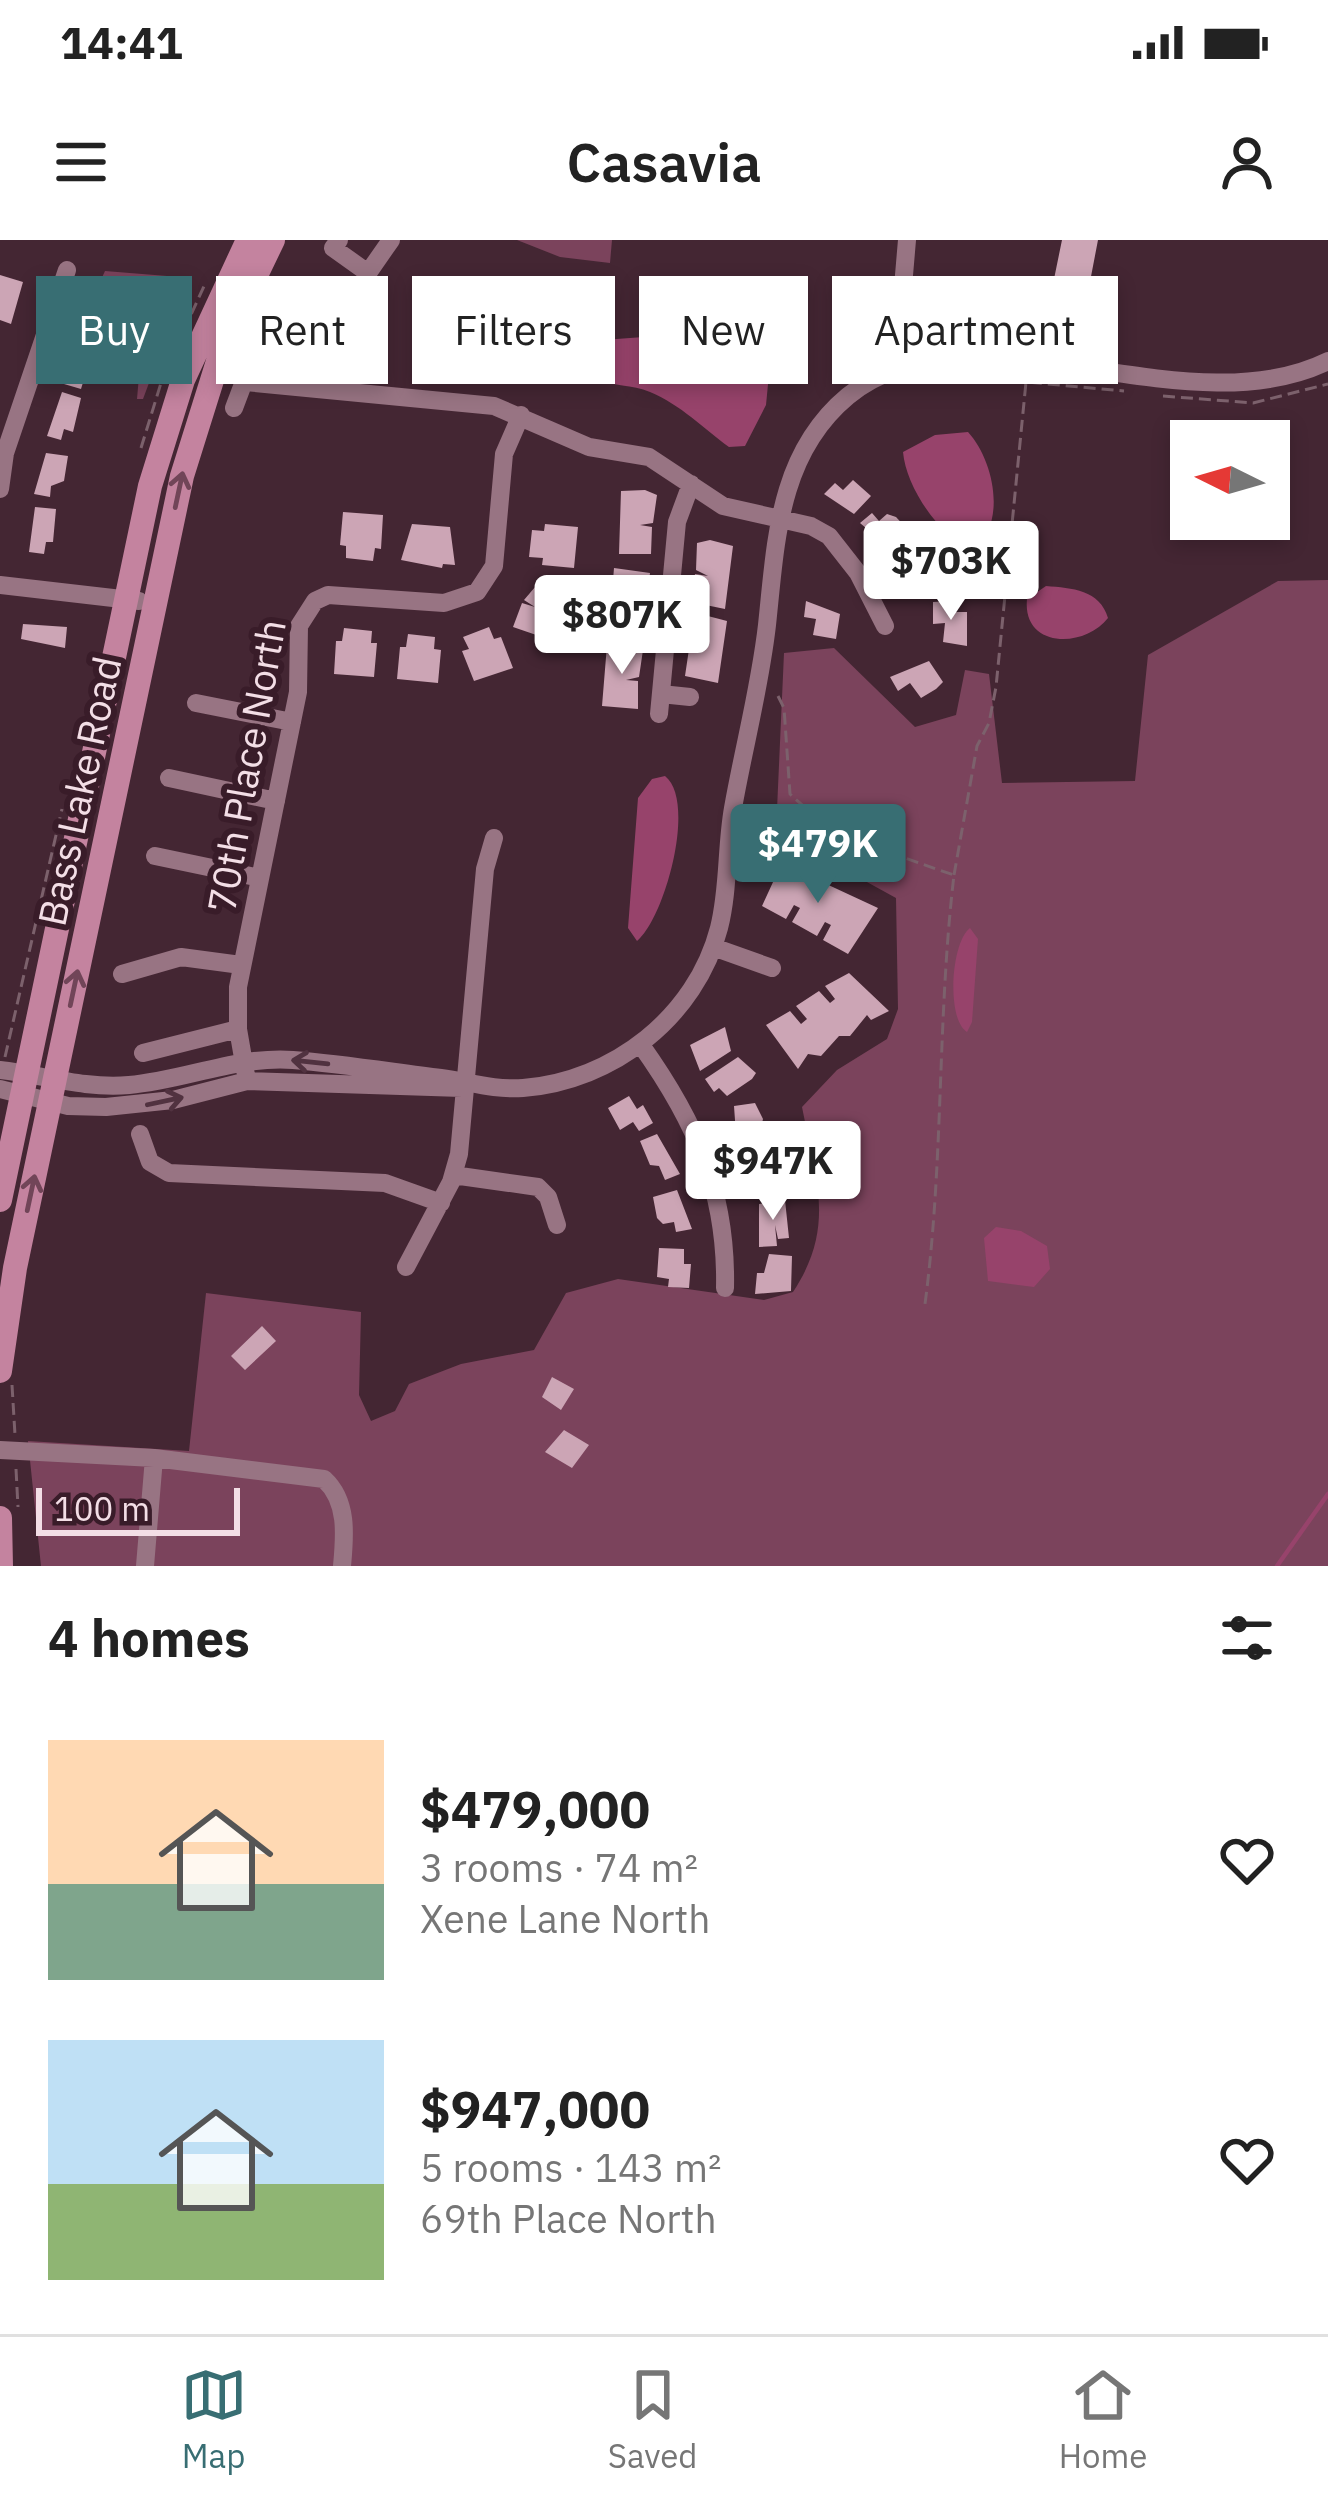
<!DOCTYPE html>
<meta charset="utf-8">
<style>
:root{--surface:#fff;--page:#f6f6f6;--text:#222;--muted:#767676;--line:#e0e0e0;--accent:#386e73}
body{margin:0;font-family:"IBM Plex Sans",sans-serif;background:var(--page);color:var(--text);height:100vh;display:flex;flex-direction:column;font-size:45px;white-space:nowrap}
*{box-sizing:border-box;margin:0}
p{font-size:39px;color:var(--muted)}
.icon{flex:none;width:66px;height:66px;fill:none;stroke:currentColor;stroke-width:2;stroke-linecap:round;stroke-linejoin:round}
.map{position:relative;height:1326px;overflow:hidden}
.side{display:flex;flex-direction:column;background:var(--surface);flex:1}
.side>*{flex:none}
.guide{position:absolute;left:36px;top:36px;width:1257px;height:108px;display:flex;gap:24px}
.needle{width:78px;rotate:275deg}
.tools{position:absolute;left:1170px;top:180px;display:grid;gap:24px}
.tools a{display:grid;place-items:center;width:120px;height:120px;border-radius:0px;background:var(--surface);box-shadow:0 6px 18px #0003;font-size:60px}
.scale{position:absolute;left:36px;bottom:30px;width:204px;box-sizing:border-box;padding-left:12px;border:6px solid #f3dee6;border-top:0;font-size:33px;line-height:42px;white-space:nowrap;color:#f3dee6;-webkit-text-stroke:9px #391c29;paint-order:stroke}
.price{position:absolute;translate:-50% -102px;padding:0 27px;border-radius:12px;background:#fff;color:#222;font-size:39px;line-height:78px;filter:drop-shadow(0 3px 6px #0008)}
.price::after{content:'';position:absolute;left:50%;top:72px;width:36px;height:27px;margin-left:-18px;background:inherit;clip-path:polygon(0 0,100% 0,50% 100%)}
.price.current{background:var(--accent);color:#fff}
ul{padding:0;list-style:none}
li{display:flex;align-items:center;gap:36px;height:300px;padding:0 48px}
li span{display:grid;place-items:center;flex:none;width:336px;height:240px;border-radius:0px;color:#555}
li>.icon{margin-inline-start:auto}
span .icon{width:144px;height:144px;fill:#fffc;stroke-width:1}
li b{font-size:51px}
h2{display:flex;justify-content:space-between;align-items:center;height:144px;padding:0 48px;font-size:51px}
.tag{padding:0 42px;border-radius:0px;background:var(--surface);box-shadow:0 6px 18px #0003;font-size:42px;line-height:108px}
.tag.current{background:var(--accent);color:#fff}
.status{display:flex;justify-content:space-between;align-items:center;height:84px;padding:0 60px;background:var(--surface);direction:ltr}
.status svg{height:33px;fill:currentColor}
header{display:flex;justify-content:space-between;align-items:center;height:156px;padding:0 48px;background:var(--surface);font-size:54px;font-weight:600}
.dock{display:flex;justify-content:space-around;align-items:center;height:168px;border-top:3px solid var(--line);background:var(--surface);font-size:33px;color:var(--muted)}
.dock a{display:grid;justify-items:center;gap:6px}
.dock .current{color:var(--accent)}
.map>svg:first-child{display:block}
.green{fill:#7b435c}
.water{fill:#97436b}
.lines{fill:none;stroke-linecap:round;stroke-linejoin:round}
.stream{stroke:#97436b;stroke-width:4.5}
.building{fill:#cca5b5}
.path{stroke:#7c616c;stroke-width:3;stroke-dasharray:12 6;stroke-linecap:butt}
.minor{stroke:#987483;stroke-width:18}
.major{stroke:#c4839f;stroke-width:24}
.oneway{stroke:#714558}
.oneway2{stroke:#513240}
.labels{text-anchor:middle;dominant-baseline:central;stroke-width:12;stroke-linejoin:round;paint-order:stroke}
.street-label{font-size:39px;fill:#f3dee6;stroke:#391c29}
</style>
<div class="status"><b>14:41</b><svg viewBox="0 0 49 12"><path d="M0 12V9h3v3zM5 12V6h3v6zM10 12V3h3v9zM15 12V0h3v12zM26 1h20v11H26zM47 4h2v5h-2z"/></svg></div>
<header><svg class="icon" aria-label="menu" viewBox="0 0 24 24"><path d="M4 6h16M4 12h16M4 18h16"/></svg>Casavia<svg class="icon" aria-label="person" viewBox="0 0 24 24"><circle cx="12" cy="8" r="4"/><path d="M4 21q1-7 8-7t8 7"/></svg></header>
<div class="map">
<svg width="1328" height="1326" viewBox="0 0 1328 1326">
<rect width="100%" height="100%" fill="#442633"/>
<path class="green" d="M 517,0 L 612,0 L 610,23 L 560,17 Z
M 105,31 L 167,36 L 178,48 L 179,63 L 143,159 L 137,159 L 141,112 L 154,83 L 115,52 L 106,58 L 99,44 Z
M 1328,340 L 1328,1326 L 41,1326 L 28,1201 L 189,1211 L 206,1053 L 361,1072 L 359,1155 L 371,1181 L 395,1171 L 409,1144 L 461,1124 L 534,1110 L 566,1053 L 618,1039 L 764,1060 L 793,1052 C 836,987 816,939 802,867 L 837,830 L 887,799 L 898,769 L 896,658 L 776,592 L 784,413 L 834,408 L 915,487 L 956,475 L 965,430 L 989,434 L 1002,543 L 1135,541 L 1148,415 L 1278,341 Z"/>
<path class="water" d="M 115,52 L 155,72 L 133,124 C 130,103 109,85 103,60 Z
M 657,96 L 735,111 L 769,134 L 766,165 L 745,206 L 729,207 C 703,188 681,165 650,152 C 632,144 613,147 594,138 L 603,100 Z
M 968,192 C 994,220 1008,285 972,310 C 939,296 906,247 903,212 L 935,195 Z
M 1046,346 C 1072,348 1100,350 1108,378 C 1084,409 1022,408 1027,359 Z
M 665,536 C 697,561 665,678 637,701 L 628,688 L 638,558 L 652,539 Z
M 970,688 L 978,699 L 972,782 L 967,792 C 946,779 951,702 970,688 Z
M 996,987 L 1021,991 L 1047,1006 L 1050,1029 L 1034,1047 L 988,1041 L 984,998 Z"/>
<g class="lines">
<path class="stream" d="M 1277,1326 L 1328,1254"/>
</g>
<path class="building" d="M 1062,0 L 1098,0 L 1089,47 L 1054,39 Z
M 0,35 L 23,42 L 11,84 L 0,80 Z
M 84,107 L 105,114 L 97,140 L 85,136 L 81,149 L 64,144 L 71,121 L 78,123 Z
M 62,152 L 81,158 L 73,192 L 64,189 L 61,200 L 47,196 Z
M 46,213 L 68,216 L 64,241 L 51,246 L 50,257 L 34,254 Z
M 853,240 L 871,256 L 854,274 L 824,254 L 835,243 L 843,250 Z
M 645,250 L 657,255 L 653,283 L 640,285 L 652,287 L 651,314 L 619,314 L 621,251 Z
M 35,267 L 56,269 L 53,302 L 46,302 L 44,314 L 29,312 Z
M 343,272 L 383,275 L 381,309 L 375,308 L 373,321 L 346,318 L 346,306 L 340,305 Z
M 872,273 L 879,281 L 887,274 L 896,277 L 910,292 L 892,310 L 860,283 Z
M 412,284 L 450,287 L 455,325 L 443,324 L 442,328 L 401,320 Z
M 545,284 L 578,287 L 574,328 L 542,325 L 543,318 L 529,317 L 532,290 L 544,291 Z
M 710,300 L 733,306 L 725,369 L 691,362 L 695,334 L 708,336 L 696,330 L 697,303 Z
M 930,314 L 946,340 L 929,349 L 920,339 L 909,346 L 899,327 Z
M 614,328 L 650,333 L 646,360 L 633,359 L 645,365 L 645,392 L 609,389 Z
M 541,340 L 568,366 L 548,399 L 513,387 L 522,363 L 535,367 L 524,360 Z
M 806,361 L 840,374 L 836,399 L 813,395 L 816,379 L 804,377 Z
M 949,361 L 950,372 L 967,372 L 967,406 L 943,402 L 945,383 L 933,384 L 933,362 Z
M 704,375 L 727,381 L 718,443 L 685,436 L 689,409 L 702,406 L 690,405 L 691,377 Z
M 23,384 L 67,387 L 65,408 L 21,399 Z
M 489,387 L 494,399 L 501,397 L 513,428 L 474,441 L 462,411 L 469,409 L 463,397 Z
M 344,388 L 372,391 L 371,403 L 377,403 L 374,437 L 334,434 L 336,401 L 342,401 Z
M 408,394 L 435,397 L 434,409 L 441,410 L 438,443 L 397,439 L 400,407 L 406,407 Z
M 607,405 L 643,410 L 639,437 L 626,440 L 638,441 L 638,469 L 602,466 Z
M 929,421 L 943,442 L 936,449 L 921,458 L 910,443 L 898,451 L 890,437 Z
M 785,616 L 795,621 L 793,625 L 825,638 L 822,642 L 878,668 L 848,714 L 823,700 L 831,685 L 825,682 L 817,696 L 792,682 L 800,668 L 794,665 L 786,679 L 762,666 Z
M 849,733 L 889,771 L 871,780 L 867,775 L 850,796 L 839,796 L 821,816 L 808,814 L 798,829 L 766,785 L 790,771 L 801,784 L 807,779 L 796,766 L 819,751 L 830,763 L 835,759 L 825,746 Z
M 725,787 L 731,811 L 700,831 L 690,805 Z
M 738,817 L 756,833 L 752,839 L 727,856 L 719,848 L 714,852 L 705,839 Z
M 629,856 L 637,869 L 643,865 L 653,883 L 639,891 L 633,882 L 620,890 L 608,868 Z
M 755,863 L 763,879 L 759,896 L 751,898 L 752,906 L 737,909 L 734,866 Z
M 657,894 L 680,934 L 665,940 L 659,926 L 650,925 L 640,901 Z
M 776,910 L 781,931 L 768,943 L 770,955 L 750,958 L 750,914 Z
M 677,950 L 692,989 L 676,992 L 674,982 L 663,984 L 657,978 L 653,957 Z
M 785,960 L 789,998 L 778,999 L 775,985 L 777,1006 L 759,1007 L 759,964 Z
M 659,1008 L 684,1009 L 684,1024 L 691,1024 L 689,1048 L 668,1047 L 669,1039 L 657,1037 Z
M 769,1014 L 792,1016 L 791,1051 L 755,1054 L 757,1033 L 764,1033 Z
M 262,1086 L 276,1101 L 245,1130 L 231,1116 Z
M 552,1137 L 574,1149 L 561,1170 L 542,1157 Z
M 564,1190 L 589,1205 L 572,1228 L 545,1212 Z"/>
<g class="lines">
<path class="path" d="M 169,123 L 205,44
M 1163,156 L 1253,163 L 1328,144
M 141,208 L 161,143
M 778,456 L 784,468 L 790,554 C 830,594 901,617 954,635 C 937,778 944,921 925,1064
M 954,635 L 977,506 L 989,483 L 996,447 L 1026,142 L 1124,151
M 5,817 L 62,569
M 12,1145 L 15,1195
M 16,1229 L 18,1267"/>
<path class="minor" d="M 339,0 L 333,8 L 368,33 L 391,0
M 907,0 L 900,82 L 911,125
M 245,142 L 494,166 L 589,207 L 649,217 L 723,266 L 811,286 L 829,296 L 858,333 L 885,386
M 234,168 L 257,107
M 0,249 L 5,213 L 67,30
M 0,345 L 139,361
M 661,454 L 690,457
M 196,463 L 292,482
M 659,474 L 677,282 L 691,244
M 169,538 L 276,561
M 155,616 L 260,638
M 713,707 L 772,728
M 122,734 L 181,717 L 241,725
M 641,805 C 696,882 727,952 725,1048
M 143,813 L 238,789
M 0,830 C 43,835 85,849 129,845 C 186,840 235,816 293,820 C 343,824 392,832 441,838 C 470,842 493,850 523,848 C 613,841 696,777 719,688 C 729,649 726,607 733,568 C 744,506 760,447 767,385 C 776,301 778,214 848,156 C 969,56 1184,192 1328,121
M 247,841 L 238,789 L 238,747 L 298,452 L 299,386 L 315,361 L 328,355 L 444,363 L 477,352 L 494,326 L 504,214 L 521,175
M 0,849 L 68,866 L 106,867 L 173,860 L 247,841 L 462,848
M 140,894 L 150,922 L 169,933 L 385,943 L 441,963
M 453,935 L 538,947 L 548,957 L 557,985
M 406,1027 L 451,942 L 459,914 L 485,629 L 494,598
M 0,1210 L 154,1218 L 324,1239 C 348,1261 345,1295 342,1326
M 145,1326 L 154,1218"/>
<path class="major" d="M 0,960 L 150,246 L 183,140 L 248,0
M 0,1131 L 15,1028 L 182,236 L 224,102 L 273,0
M 0,1278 L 1,1326"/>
</g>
<defs><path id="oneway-shaft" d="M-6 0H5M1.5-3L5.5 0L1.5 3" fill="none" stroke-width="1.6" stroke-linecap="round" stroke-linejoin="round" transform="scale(3)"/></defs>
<g class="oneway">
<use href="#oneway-shaft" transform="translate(179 250) rotate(-78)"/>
<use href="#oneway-shaft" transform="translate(74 748) rotate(-78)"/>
<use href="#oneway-shaft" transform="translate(31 953) rotate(-78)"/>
</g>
<g class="oneway2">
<use href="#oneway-shaft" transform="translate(310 822) rotate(-174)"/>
<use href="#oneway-shaft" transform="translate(165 861) rotate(-12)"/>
</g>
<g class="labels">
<g class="street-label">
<text transform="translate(246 526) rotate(-80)">70th Place North</text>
<text transform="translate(79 551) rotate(-78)">Bass Lake Road</text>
</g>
</g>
</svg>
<div class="tools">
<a><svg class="needle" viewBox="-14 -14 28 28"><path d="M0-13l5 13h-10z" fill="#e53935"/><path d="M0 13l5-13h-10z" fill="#767676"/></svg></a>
</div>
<div class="scale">100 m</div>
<b class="price" style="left:951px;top:383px">$703K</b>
<b class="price" style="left:622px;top:437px">$807K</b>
<b class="price current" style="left:818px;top:666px">$479K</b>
<b class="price" style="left:773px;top:983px">$947K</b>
<div class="guide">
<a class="tag current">Buy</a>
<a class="tag">Rent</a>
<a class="tag">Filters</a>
<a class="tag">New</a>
<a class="tag">Apartment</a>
</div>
</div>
<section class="side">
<h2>4 homes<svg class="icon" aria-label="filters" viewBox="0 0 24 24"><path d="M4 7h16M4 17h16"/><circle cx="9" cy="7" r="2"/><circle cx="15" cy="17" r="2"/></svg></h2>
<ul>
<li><span style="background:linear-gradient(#ffd9b3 60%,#7fa58c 0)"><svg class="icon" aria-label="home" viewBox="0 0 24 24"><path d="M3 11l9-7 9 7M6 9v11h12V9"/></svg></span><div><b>$479,000</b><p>3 rooms · 74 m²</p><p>Xene Lane North</p></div><svg class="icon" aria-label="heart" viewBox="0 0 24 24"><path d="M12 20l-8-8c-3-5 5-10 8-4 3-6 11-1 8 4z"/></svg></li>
<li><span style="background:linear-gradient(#bfe0f5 60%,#8fb573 0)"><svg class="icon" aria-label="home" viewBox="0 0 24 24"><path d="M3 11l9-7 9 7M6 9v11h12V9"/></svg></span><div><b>$947,000</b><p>5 rooms · 143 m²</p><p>69th Place North</p></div><svg class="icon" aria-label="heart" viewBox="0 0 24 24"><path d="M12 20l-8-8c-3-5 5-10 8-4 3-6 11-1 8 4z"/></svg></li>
</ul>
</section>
<nav class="dock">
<a class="current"><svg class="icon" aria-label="map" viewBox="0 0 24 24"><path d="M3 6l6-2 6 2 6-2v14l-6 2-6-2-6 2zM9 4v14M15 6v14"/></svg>Map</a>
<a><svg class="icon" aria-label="saved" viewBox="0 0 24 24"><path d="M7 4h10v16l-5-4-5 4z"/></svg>Saved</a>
<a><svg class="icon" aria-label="home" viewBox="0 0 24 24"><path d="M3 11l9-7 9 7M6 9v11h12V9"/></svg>Home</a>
</nav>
